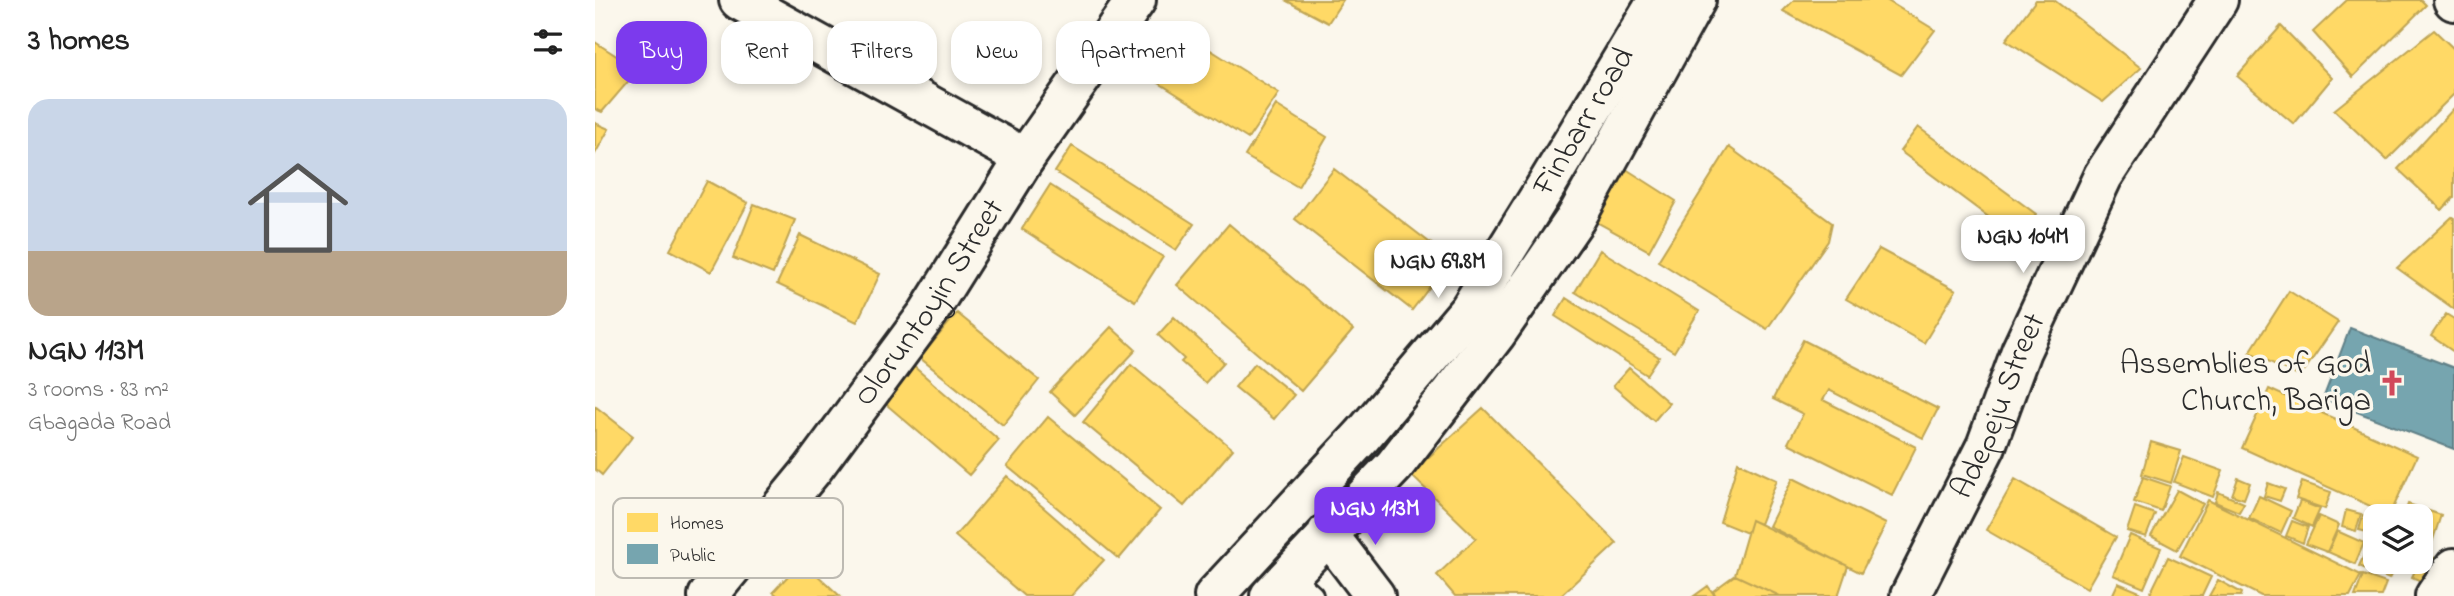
<!DOCTYPE html>
<meta charset="utf-8">
<style>
:root{--surface:#fff;--page:#f6f6f6;--text:#222;--muted:#767676;--line:#e0e0e0;--accent:#7c3aed}
body{margin:0;font-family:"Indie Flower",sans-serif;background:var(--page);color:var(--text);height:100vh;display:flex;flex-direction:column;font-size:26px;white-space:nowrap}
*{box-sizing:border-box;margin:0}
p{font-size:23px;color:var(--muted)}
.icon{flex:none;width:38px;height:38px;fill:none;stroke:currentColor;stroke-width:2;stroke-linecap:round;stroke-linejoin:round}
.map{position:relative;flex:1;overflow:hidden}
.side{display:flex;flex-direction:column;background:var(--surface);width:595px}
.side>*{flex:none}
.guide{position:absolute;left:21px;top:21px;width:665px;height:63px;display:flex;gap:14px}
.fabs{position:absolute;left:1768px;top:504px;display:grid;gap:14px}
.fabs a{display:grid;place-items:center;width:70px;height:70px;border-radius:14px;background:var(--surface);box-shadow:0 4px 10px #0003;font-size:35px}
.price{position:absolute;translate:-50% -60px;padding:0 16px;border-radius:14px;background:#fff;color:#222;font-size:23px;line-height:46px;filter:drop-shadow(0 2px 4px #0008)}
.price::after{content:'';position:absolute;left:50%;top:42px;width:21px;height:16px;margin-left:-10px;background:inherit;clip-path:polygon(0 0,100% 0,50% 100%)}
.price.on{background:var(--accent);color:#fff}
ul{padding:0;list-style:none}
li{display:grid;align-content:center;gap:14px;height:371px;padding:0 28px}
li+li{border-top:2px solid var(--line)}
li span{display:grid;place-items:center;height:217px;border-radius:21px;color:#555}
li>.icon{margin-inline-start:auto}
span .icon{width:126px;height:126px;fill:#fffc;stroke-width:1}
li b{font-size:30px}
h2{display:flex;justify-content:space-between;align-items:center;height:84px;padding:0 28px;font-size:30px}
.chip{padding:0 24px;border-radius:21px;background:var(--surface);box-shadow:0 4px 10px #0003;font-size:24px;line-height:63px}
.chip.on{background:var(--accent);color:#fff}
main{display:flex;flex:1;min-height:0}
.map>svg:first-child{display:block}
.homes{fill:#ffd966;stroke:#bfa554;stroke-width:2}
.public{fill:#76a5af;stroke:#608087;stroke-width:2}
.lines{fill:none;stroke-linecap:round;stroke-linejoin:round}
.service-casing{stroke:#2b2b2b;stroke-width:28}
.minor-casing{stroke:#2b2b2b;stroke-width:44}
.secondary-casing{stroke:#2b2b2b;stroke-width:44}
.service{stroke:#fbf7ec;stroke-width:23}
.minor{stroke:#fbf7ec;stroke-width:38}
.secondary{stroke:#fbf7ec;stroke-width:38}
.labels{text-anchor:middle;dominant-baseline:central;stroke-width:7;stroke-linejoin:round;paint-order:stroke}
.street-label{font-size:32px;fill:#2b2b2b;stroke:#fbf7ec}
.poi-label{font-size:32px;fill:#2b2b2b;stroke:#fbf7ec;text-anchor:end}
.key{fill:#fbf7ec;stroke:#bdbab2;stroke-width:2}
.key-label{font-size:19px;fill:#2b2b2b}
</style>
<main>
<section class="side">
<h2>3 homes<svg class="icon" aria-label="filters" viewBox="0 0 24 24"><path d="M4 7h16M4 17h16"/><circle cx="9" cy="7" r="2"/><circle cx="15" cy="17" r="2"/></svg></h2>
<ul>
<li><span style="background:linear-gradient(#c9d6e8 70%,#b9a48a 0)"><svg class="icon" aria-label="home" viewBox="0 0 24 24"><path d="M3 11l9-7 9 7M6 9v11h12V9"/></svg></span><div><b>NGN 113M</b><p>3 rooms · 83 m²</p><p>Gbagada Road</p></div></li>
</ul>
</section>
<div class="map">
<svg width="1859" height="596" viewBox="0 0 1859 596">
<rect width="100%" height="100%" fill="#fbf7ec"/>
<filter id="ink" filterUnits="userSpaceOnUse"><feTurbulence type="fractalNoise" baseFrequency=".0143" numOctaves="2"/><feDisplacementMap in="SourceGraphic" scale="14" xChannelSelector="R" yChannelSelector="G"/><feConvolveMatrix kernelMatrix="1 2 1 2 8 2 1 2 1" color-interpolation-filters="sRGB"/></filter>
<g filter="url(#ink)">
<path class="homes" d="M 690,0 L 748,0 L 733,23 Z
M 1199,0 L 1291,0 L 1340,30 L 1306,75 L 1188,11 Z
M 1441,0 L 1459,0 L 1546,68 L 1508,102 L 1411,40 Z
M 1752,0 L 1826,0 L 1831,5 L 1758,77 L 1718,32 Z
M 1686,26 L 1737,78 L 1699,124 L 1642,76 Z
M 579,27 L 684,93 L 653,139 L 548,73 Z
M 1839,30 L 1859,49 L 1859,94 L 1792,160 L 1739,110 Z
M 0,42 L 43,70 L 7,112 L 0,109 Z
M 681,105 L 732,137 L 703,187 L 650,156 Z
M 1859,108 L 1859,197 L 1847,210 L 1803,169 Z
M 0,123 L 14,129 L 0,154 Z
M 1323,127 L 1441,214 L 1423,239 L 1305,151 Z
M 477,146 L 599,224 L 581,250 L 460,172 Z
M 1134,147 L 1237,223 L 1233,241 L 1172,329 L 1063,261 Z
M 1017,160 L 1081,201 L 1054,251 L 985,213 Z
M 739,169 L 856,259 L 817,310 L 700,219 Z
M 112,181 L 153,203 L 116,272 L 75,250 Z
M 455,185 L 568,257 L 540,301 L 427,229 Z
M 159,204 L 200,220 L 178,274 L 138,258 Z
M 1857,217 L 1859,218 L 1859,309 L 1802,268 Z
M 634,224 L 758,330 L 706,391 L 582,285 Z
M 205,235 L 285,274 L 262,322 L 182,284 Z
M 1284,249 L 1361,290 L 1329,343 L 1251,299 Z
M 1005,250 L 1104,311 L 1079,352 L 980,292 Z
M 1694,291 L 1743,322 L 1705,377 L 1655,352 Z
M 971,298 L 1064,357 L 1052,375 L 960,316 Z
M 362,313 L 444,380 L 408,425 L 325,358 Z
M 1851,314 L 1859,319 L 1859,352 L 1836,336 Z
M 579,317 L 629,362 L 610,383 L 586,362 L 589,359 L 563,335 Z
M 516,327 L 541,350 L 480,415 L 455,392 Z
M 1208,340 L 1343,409 L 1328,438 L 1234,390 L 1228,400 L 1321,447 L 1297,495 L 1193,443 L 1208,414 L 1178,399 Z
M 660,363 L 699,395 L 679,419 L 640,387 Z
M 536,364 L 638,449 L 589,506 L 488,422 Z
M 317,365 L 404,440 L 374,475 L 286,400 Z
M 1034,368 L 1074,403 L 1059,421 L 1018,386 Z
M 1674,389 L 1822,456 L 1795,515 L 1647,448 Z
M 0,406 L 38,436 L 7,475 L 0,469 Z
M 888,408 L 1022,543 L 965,596 L 860,596 L 842,575 L 881,538 L 815,474 Z
M 453,417 L 565,510 L 524,559 L 412,466 Z
M 1556,442 L 1586,451 L 1576,483 L 1547,474 Z
M 1589,457 L 1628,471 L 1618,497 L 1579,482 Z
M 1143,462 L 1182,480 L 1165,524 L 1156,520 L 1152,533 L 1125,522 Z
M 412,476 L 509,560 L 476,596 L 429,596 L 360,536 Z
M 1548,477 L 1575,486 L 1566,511 L 1539,502 Z
M 1198,478 L 1291,524 L 1266,573 L 1174,526 Z
M 1643,478 L 1655,483 L 1649,499 L 1637,495 Z
M 1420,479 L 1521,537 L 1492,588 L 1391,530 Z
M 1707,482 L 1736,492 L 1730,509 L 1701,499 Z
M 1673,483 L 1690,489 L 1685,501 L 1669,496 Z
M 1582,490 L 1608,504 L 1582,550 L 1556,536 Z
M 1623,492 L 1649,503 L 1644,512 L 1620,502 Z
M 1664,496 L 1696,511 L 1686,533 L 1654,518 Z
M 1613,500 L 1766,575 L 1755,596 L 1666,596 L 1585,556 Z
M 1705,501 L 1725,509 L 1717,527 L 1698,518 Z
M 1813,504 L 1846,515 L 1835,549 L 1825,545 L 1825,516 L 1809,516 Z
M 1540,507 L 1560,514 L 1551,537 L 1532,531 Z
M 1751,510 L 1766,514 L 1761,531 L 1747,527 Z
M 1768,515 L 1780,518 L 1780,534 L 1764,530 Z
M 1724,516 L 1744,525 L 1732,552 L 1711,544 Z
M 1156,520 L 1253,566 L 1243,596 L 1185,596 L 1140,575 Z
M 1697,521 L 1713,527 L 1708,543 L 1691,536 Z
M 1742,531 L 1769,543 L 1760,564 L 1733,552 Z
M 1535,535 L 1566,548 L 1549,588 L 1518,575 Z
M 1778,536 L 1780,537 L 1780,562 L 1802,562 L 1794,579 L 1764,566 Z
M 1828,553 L 1842,559 L 1830,583 L 1817,577 Z
M 1573,557 L 1616,577 L 1607,596 L 1554,596 Z
M 207,561 L 245,596 L 183,596 L 178,592 Z
M 1140,575 L 1185,596 L 1121,596 L 1118,591 Z
M 1768,575 L 1791,583 L 1786,596 L 1760,596 Z
M 1623,580 L 1647,593 L 1646,596 L 1614,596 Z
M 1523,583 L 1545,592 L 1544,596 L 1517,596 Z
M 1113,586 L 1120,596 L 1099,596 Z"/>
<path class="public" d="M 1755,328 L 1859,368 L 1859,449 L 1728,399 Z"/>
<g class="lines">
<g class="service-casing">
<path id="service" d="M 695,577 L 716,596"/>
</g>
<g class="minor-casing">
<g id="minor">
<path d="M 144,0 L 430,158"/>
<path d="M 1858,0 L 1859,1"/>
<path d="M 732,533 L 780,596"/>
<path id="s1" d="M 113,596 L 217,470 L 333,313 L 430,158 L 541,0"/>
<path id="s2" d="M 1315,596 L 1391,446 L 1426,351 L 1508,176 L 1623,0"/>
<path d="M 1840,596 L 1859,568"/>
</g>
</g>
<g class="secondary-casing">
<g id="secondary">
<path id="s3" d="M 619,596 L 768,435 L 874,310 L 948,191 L 1063,0"/>
<path d="M 675,596 L 799,466 L 901,334 L 981,218 L 1101,0"/>
</g>
</g>
<use href="#service" class="service"/>
<use href="#minor" class="minor"/>
<use href="#secondary" class="secondary"/>
</g>
</g>
<defs>
<g id="church-bare" transform="scale(2.1)"><path d="M-1.2-6h2.4v3.5h3.3v2.4h-3.3V6h-2.4V-.1h-3.3v-2.4h3.3Z" fill="#d1495b" stroke="#fbf7ec" stroke-width="2.5" paint-order="stroke"/></g>
</defs>
<g fill-rule="evenodd">
<use href="#church-bare" x="1797" y="383"/>
</g>
<g class="labels">
<g class="street-label">
<text stroke="none"><textPath href="#s3" startOffset="604">Finbarr road</textPath></text>
<text stroke="none"><textPath href="#s1" startOffset="368">Oloruntoyin Street</textPath></text>
<text stroke="none"><textPath href="#s2" startOffset="210">Adepeju Street</textPath></text>
</g>
<g class="poi-label">
<text x="1776" y="365">Assemblies of God<tspan x="1776" dy="37">Church, Bariga</tspan></text>
</g>
</g>
<rect x="18" y="498" width="230" height="80" rx="10" class="key"/>
<rect x="32" y="513" width="31" height="19" fill="#ffd966"/>
<rect x="32" y="544" width="31" height="20" fill="#76a5af"/>
<g class="key-label">
<text x="75" y="529">Homes</text>
<text x="75" y="561">Public</text>
</g>
</svg>
<div class="fabs">
<a><svg class="icon" aria-label="layers" viewBox="0 0 24 24"><path d="M12 4l9 5-9 5-9-5zM3 14l9 5 9-5"/></svg></a>
</div>
<b class="price" style="left:1428px;top:275px">NGN 104M</b>
<b class="price" style="left:843px;top:300px">NGN 69.8M</b>
<b class="price on" style="left:780px;top:547px">NGN 113M</b>
<div class="guide">
<a class="chip on">Buy</a>
<a class="chip">Rent</a>
<a class="chip">Filters</a>
<a class="chip">New</a>
<a class="chip">Apartment</a>
</div>
</div>
</main>
